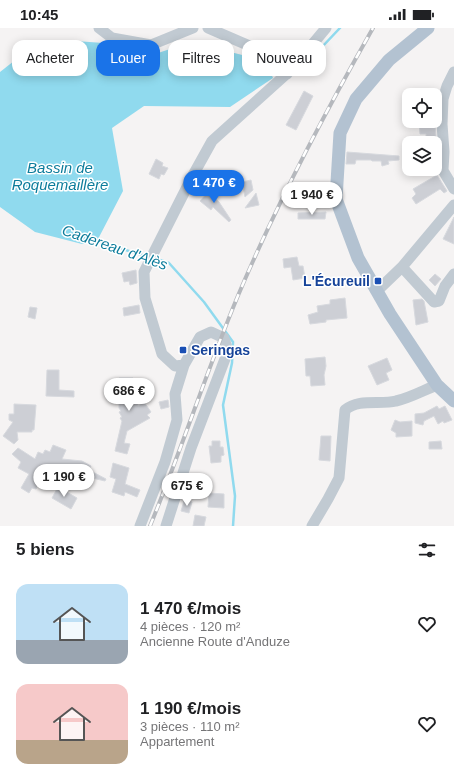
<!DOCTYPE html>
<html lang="fr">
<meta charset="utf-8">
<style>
:root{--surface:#fff;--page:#f2f2f2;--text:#202124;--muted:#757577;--accent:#1a73e8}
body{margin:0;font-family:Arial,sans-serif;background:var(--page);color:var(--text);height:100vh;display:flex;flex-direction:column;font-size:15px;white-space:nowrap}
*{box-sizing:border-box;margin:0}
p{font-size:13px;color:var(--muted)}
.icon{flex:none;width:22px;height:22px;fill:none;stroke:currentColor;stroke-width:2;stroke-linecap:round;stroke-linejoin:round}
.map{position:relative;height:498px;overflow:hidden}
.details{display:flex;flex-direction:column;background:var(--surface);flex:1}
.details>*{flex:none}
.hud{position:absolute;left:12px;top:12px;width:430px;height:36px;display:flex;gap:8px}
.controls{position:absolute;left:402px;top:60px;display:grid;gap:8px}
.controls a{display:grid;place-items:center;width:40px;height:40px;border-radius:8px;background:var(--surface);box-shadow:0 2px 10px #0003;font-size:20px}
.price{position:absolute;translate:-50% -34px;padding:0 9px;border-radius:14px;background:#fff;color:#222;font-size:13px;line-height:26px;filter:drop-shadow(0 1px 2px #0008)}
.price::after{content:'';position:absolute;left:50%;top:24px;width:12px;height:9px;margin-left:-6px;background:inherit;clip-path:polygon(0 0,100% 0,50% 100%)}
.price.selected{background:var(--accent);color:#fff}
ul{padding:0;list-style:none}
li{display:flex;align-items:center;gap:12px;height:100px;padding:0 16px}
li span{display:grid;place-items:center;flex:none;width:112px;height:80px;border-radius:12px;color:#555}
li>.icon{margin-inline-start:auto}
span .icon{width:48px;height:48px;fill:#fffc;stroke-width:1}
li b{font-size:17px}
h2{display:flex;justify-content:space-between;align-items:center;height:48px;padding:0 16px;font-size:17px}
.tag{padding:0 14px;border-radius:12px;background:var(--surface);box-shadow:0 2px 10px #0003;font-size:14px;line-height:36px}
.tag.selected{background:var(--accent);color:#fff}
.status{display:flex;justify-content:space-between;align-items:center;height:28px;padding:0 20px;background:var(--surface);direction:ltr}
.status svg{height:11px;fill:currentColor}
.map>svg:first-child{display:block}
.water{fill:#90daee}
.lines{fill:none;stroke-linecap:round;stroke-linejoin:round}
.stream{stroke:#90daee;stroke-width:2.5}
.building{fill:#cdcfd5;stroke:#d7d9de}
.minor{stroke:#c1cad2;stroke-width:11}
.major{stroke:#b3c2d1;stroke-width:13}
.rail-casing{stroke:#b5b8bd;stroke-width:4}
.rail{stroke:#fff;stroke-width:2.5;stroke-dasharray:8;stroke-linecap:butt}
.transit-dot{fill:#1a4fb4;stroke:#fff;stroke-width:1.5}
.labels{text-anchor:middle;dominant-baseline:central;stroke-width:3;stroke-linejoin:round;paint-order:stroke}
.transit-label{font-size:14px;font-weight:bold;fill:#164399;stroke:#fff;text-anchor:end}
.water-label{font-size:15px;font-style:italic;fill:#0c7c9b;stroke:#fff}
</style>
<div class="status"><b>10:45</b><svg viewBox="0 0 49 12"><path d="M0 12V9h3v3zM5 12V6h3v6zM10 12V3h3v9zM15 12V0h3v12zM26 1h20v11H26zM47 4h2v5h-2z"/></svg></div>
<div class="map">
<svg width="454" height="498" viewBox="0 0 454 498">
<rect width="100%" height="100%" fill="#f5f3f3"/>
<path class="water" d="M 62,12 L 117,16 L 152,27 L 191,14 L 266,33 L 273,50 L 230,79 L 144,78 L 112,100 L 123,163 L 97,213 L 82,216 L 35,204 L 0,179 L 0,44 L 19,29 Z"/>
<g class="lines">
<path class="stream" d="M 304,38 L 340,0
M 95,213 L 149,229
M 154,230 L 169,235 L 204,274 L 233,314 L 232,335 L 223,377 L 235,468 L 233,498"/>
</g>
<path class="building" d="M 304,63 L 313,68 L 296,102 L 286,97 Z
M 419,93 L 435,93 L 436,109 L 426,110 L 426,106 L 420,106 Z
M 347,124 L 399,128 L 399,132 L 388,133 L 389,136 L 382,138 L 381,133 L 372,133 L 371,132 L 356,132 L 355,136 L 346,136 Z
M 156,131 L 163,135 L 162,138 L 168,140 L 164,147 L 161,146 L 159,151 L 149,146 Z
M 437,147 L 447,163 L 444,165 L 440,161 L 416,176 L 412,170 L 416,166 L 413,161 Z
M 251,152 L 253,162 L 245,169 L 242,154 Z
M 211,161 L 217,166 L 214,170 L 219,174 L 231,192 L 229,194 L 213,179 L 211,182 L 200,173 Z
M 256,165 L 259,177 L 245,180 Z
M 326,184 L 325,191 L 298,191 L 298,185 Z
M 454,189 L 454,216 L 443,211 Z
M 297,229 L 299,238 L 303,238 L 305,250 L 293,252 L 291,239 L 284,240 L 283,231 Z
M 136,242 L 137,255 L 130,257 L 129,253 L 124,254 L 122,245 Z
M 435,246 L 441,251 L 435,258 L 429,252 Z
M 345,270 L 347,290 L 326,292 L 326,294 L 310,296 L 308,287 L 318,284 L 317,278 L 330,276 L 330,272 Z
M 422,271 L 424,273 L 428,294 L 416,297 L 413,272 Z
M 139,277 L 140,285 L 124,288 L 123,280 Z
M 30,279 L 37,280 L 35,291 L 28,289 Z
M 325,329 L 326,338 L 324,347 L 325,357 L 311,358 L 310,348 L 306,348 L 305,331 Z
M 387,330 L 392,342 L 386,345 L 389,352 L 377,357 L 368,338 Z
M 47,342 L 59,342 L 59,362 L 74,363 L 74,369 L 46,368 Z
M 119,350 L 133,350 L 134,356 L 137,356 L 138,378 L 144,374 L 151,384 L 147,387 L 150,390 L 127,403 L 124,415 L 130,416 L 127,426 L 115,423 L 122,393 L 120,390 L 122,389 L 119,384 L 121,383 L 119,380 Z
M 168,372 L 169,379 L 161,381 L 159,374 Z
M 14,376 L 36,377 L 34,402 L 32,402 L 32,404 L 17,404 L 18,412 L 14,416 L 3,408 L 13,394 L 9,392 L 9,386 L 14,386 Z
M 437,378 L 439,381 L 445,378 L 452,392 L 444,395 L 443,393 L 438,396 L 434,388 L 424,393 L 423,397 L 415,395 L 415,386 L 424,385 Z
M 395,392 L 400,394 L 412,393 L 412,408 L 396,409 L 396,405 L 391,402 Z
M 321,408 L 331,408 L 330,433 L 319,432 Z
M 212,413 L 220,413 L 220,419 L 223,419 L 224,427 L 221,428 L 221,434 L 211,435 L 209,418 L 212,418 Z
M 441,413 L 442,421 L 429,421 L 429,414 Z
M 53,417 L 66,422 L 62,431 L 82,433 L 91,438 L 89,442 L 106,451 L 105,453 L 88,449 L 74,441 L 71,447 L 48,438 L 36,461 L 32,460 L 29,465 L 21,460 L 29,446 L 18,440 L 21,434 L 12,426 L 18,420 L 35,431 L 38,424 L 43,426 L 45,422 L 50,424 Z
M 113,435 L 129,440 L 125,456 L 140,462 L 137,469 L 125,464 L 124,468 L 112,464 L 116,451 L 110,449 Z
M 58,459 L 77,470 L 71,481 L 52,470 Z
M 209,465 L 224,466 L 224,480 L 208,479 Z
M 184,473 L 192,474 L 189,485 L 181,483 Z
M 195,487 L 206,489 L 204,498 L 193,498 Z"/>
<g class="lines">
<path class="minor" d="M 99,0 L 112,10 L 151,17 L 193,0
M 208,0 L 275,29 L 287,46
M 435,129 L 454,161
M 443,142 L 444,124 L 442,96 L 443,71 L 447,58 L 454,44
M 402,239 L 434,274 L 439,273 L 445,258 L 454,246
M 377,263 L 402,239 L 454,177
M 184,337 L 175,338 L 162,326 L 145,270 L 144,244 L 192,149 L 212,113 L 292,41 L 326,0
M 140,498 L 165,434 L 177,392 L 175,366 L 184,337 L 200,309 L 211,304 L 224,310 L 228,323 L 191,420 L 166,498
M 312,498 L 328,471 L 339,450 L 345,382 C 359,370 380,377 396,373 C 410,370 424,362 437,357"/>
<path class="major" d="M 428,0 L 389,32 L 356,71 L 340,105 L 336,171 L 358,230 L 390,286 L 437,357 L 454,373"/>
<g class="rail-casing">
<path id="rail" d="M 150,498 C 181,423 206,345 237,270 C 276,177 323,88 373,0"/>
</g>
<use href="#rail" class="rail"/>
</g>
<g class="transit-dot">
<rect x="374" y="249" width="8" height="8" rx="2"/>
<rect x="179" y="318" width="8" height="8" rx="2"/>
</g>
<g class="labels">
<g class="transit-label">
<text x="370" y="253">L'Écureuil</text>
<text x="191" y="322" text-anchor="start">Seringas</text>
</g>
<g class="water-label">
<text x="60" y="139">Bassin de<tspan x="60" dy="17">Roquemaillère</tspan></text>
<text transform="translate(115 219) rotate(19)">Cadereau d'Alès</text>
</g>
</g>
</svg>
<div class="controls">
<a><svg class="icon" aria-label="locate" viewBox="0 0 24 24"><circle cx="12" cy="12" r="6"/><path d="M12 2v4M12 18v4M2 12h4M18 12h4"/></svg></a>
<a><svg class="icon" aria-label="layers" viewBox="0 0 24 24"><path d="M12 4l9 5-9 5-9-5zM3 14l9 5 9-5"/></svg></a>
</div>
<b class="price selected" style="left:214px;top:176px">1 470 €</b>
<b class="price" style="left:312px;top:188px">1 940 €</b>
<b class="price" style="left:129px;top:384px">686 €</b>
<b class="price" style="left:64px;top:470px">1 190 €</b>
<b class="price" style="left:187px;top:479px">675 €</b>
<div class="hud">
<a class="tag">Acheter</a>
<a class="tag selected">Louer</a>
<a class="tag">Filtres</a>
<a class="tag">Nouveau</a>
</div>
</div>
<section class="details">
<h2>5 biens<svg class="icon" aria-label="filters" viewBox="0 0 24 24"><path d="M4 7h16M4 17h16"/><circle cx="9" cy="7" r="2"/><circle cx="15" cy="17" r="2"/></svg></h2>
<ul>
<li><span style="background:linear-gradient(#bfe0f5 70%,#9aa5b1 0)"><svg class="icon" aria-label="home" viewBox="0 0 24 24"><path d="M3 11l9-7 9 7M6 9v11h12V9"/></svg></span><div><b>1 470 €/mois</b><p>4 pièces · 120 m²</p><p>Ancienne Route d'Anduze</p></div><svg class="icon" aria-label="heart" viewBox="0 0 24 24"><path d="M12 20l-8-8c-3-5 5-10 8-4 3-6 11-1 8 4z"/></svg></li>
<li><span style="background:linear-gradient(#f6c9c9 70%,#b9a48a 0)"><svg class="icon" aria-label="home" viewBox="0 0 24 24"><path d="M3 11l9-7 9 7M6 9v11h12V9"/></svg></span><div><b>1 190 €/mois</b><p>3 pièces · 110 m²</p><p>Appartement</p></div><svg class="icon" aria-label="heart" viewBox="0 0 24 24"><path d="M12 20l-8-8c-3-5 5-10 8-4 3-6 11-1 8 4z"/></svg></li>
</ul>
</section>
